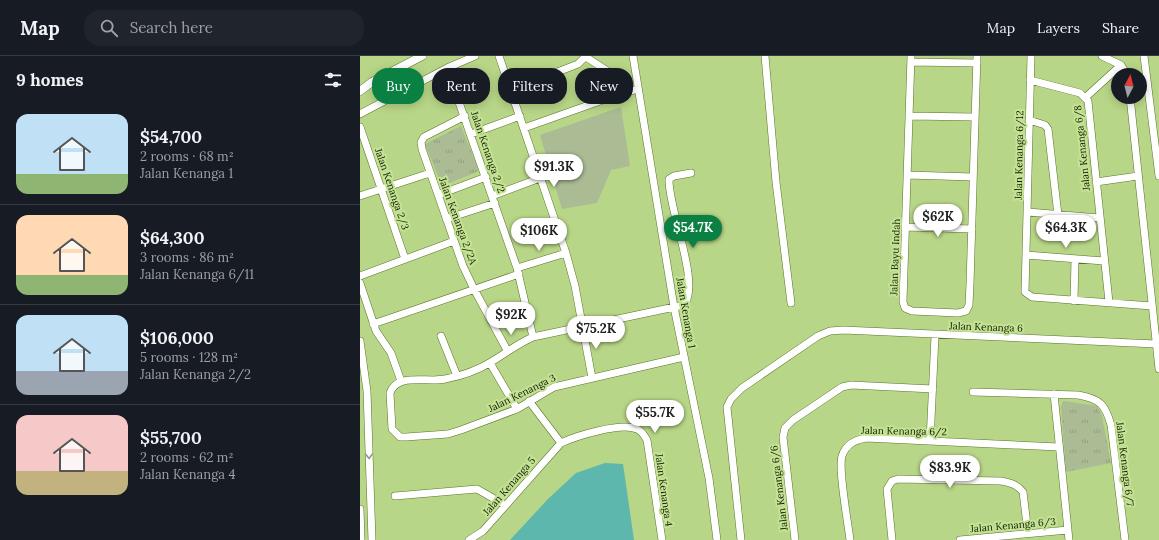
<!DOCTYPE html>
<meta charset="utf-8">
<style>
:root{--surface:#171b24;--page:#20242c;--text:#f1f3f6;--muted:#9ea1a6;--line:#363941;--accent:#0b8043}
body{margin:0;font-family:Lora,serif;background:var(--page);color:var(--text);height:100vh;display:flex;flex-direction:column;font-size:15px;white-space:nowrap}
*{box-sizing:border-box;margin:0}
p{font-size:13px;color:var(--muted)}
.icon{flex:none;width:22px;height:22px;fill:none;stroke:currentColor;stroke-width:2;stroke-linecap:round;stroke-linejoin:round}
.map{position:relative;flex:1;overflow:hidden}
.sheet{display:flex;flex-direction:column;background:var(--surface);width:360px}
.sheet>*{flex:none}
.top-card{position:absolute;left:12px;top:12px;width:380px;height:36px;display:flex;gap:8px}
.needle{width:26px;rotate:7deg}
.fabs{position:absolute;left:751px;top:12px;display:grid;gap:8px}
.fabs a{display:grid;place-items:center;width:36px;height:36px;border-radius:50%;background:var(--surface);box-shadow:0 2px 10px #0003;font-size:20px}
.price{position:absolute;translate:-50% -34px;padding:0 9px;border-radius:14px;background:#fff;color:#222;font-size:13px;line-height:26px;filter:drop-shadow(0 1px 2px #0008)}
.price::after{content:'';position:absolute;left:50%;top:24px;width:12px;height:9px;margin-left:-6px;background:inherit;clip-path:polygon(0 0,100% 0,50% 100%)}
.price.active{background:var(--accent);color:#fff}
ul{padding:0;list-style:none}
li{display:flex;align-items:center;gap:12px;height:100px;padding:0 16px}
li+li{border-top:1px solid var(--line)}
li span{display:grid;place-items:center;flex:none;width:112px;height:80px;border-radius:12px;color:#555}
li>.icon{margin-inline-start:auto}
span .icon{width:48px;height:48px;fill:#fffc;stroke-width:1}
li b{font-size:17px}
h2{display:flex;justify-content:space-between;align-items:center;height:48px;padding:0 16px;font-size:17px}
.pill{padding:0 14px;border-radius:16px;background:var(--surface);box-shadow:0 2px 10px #0003;font-size:14px;line-height:36px}
.pill.active{background:var(--accent);color:#fff}
header{display:flex;align-items:center;gap:24px;box-sizing:border-box;height:56px;padding:0 20px;background:var(--surface);border-bottom:1px solid var(--line)}
header strong{font-size:19px}
nav{display:flex;gap:22px;margin-inline-start:auto;font-size:14px}
.search{width:280px;height:36px;background:var(--page);display:flex;align-items:center;gap:10px;box-sizing:border-box;padding:0 14px;border-radius:16px;color:var(--muted);font-size:15px}
main{display:flex;flex:1;min-height:0}
.map>svg:first-child{display:block}
.park{fill:url(#park-tufts)}
.pitch{fill:#abbb94}
.water{fill:#5eb7ad}
.lines{fill:none;stroke-linecap:round;stroke-linejoin:round}
.minor-casing{stroke:#5a7427;stroke-width:8}
.major-casing{stroke:#5a7427;stroke-width:9}
.minor{stroke:#fff;stroke-width:7}
.major{stroke:#fff;stroke-width:8}
.oneway{stroke:#94988c}
.labels{text-anchor:middle;dominant-baseline:central;stroke-width:4;stroke-linejoin:round;paint-order:stroke}
.street-label{font-size:10px;fill:#111b00;stroke:#c5e394}
</style>
<header>
<strong>Map</strong>
<div class="search"><svg class="icon" aria-label="search" viewBox="0 0 24 24"><circle cx="10" cy="10" r="6"/><path d="M15 15l6 6"/></svg>Search here</div>
<nav><a>Map</a><a>Layers</a><a>Share</a></nav>
</header>
<main>
<section class="sheet">
<h2>9 homes<svg class="icon" aria-label="filters" viewBox="0 0 24 24"><path d="M4 7h16M4 17h16"/><circle cx="9" cy="7" r="2"/><circle cx="15" cy="17" r="2"/></svg></h2>
<ul>
<li><span style="background:linear-gradient(#bfe0f5 75%,#8fb573 0)"><svg class="icon" aria-label="home" viewBox="0 0 24 24"><path d="M3 11l9-7 9 7M6 9v11h12V9"/></svg></span><div><b>$54,700</b><p>2 rooms · 68 m²</p><p>Jalan Kenanga 1</p></div></li>
<li><span style="background:linear-gradient(#ffd9b3 75%,#8fb573 0)"><svg class="icon" aria-label="home" viewBox="0 0 24 24"><path d="M3 11l9-7 9 7M6 9v11h12V9"/></svg></span><div><b>$64,300</b><p>3 rooms · 86 m²</p><p>Jalan Kenanga 6/11</p></div></li>
<li><span style="background:linear-gradient(#bfe0f5 70%,#9aa5b1 0)"><svg class="icon" aria-label="home" viewBox="0 0 24 24"><path d="M3 11l9-7 9 7M6 9v11h12V9"/></svg></span><div><b>$106,000</b><p>5 rooms · 128 m²</p><p>Jalan Kenanga 2/2</p></div></li>
<li><span style="background:linear-gradient(#f6c9c9 70%,#c2b280 0)"><svg class="icon" aria-label="home" viewBox="0 0 24 24"><path d="M3 11l9-7 9 7M6 9v11h12V9"/></svg></span><div><b>$55,700</b><p>2 rooms · 62 m²</p><p>Jalan Kenanga 4</p></div></li>
</ul>
</section>
<div class="map">
<svg width="799" height="484" viewBox="0 0 799 484">
<defs>
<pattern id="park-tufts" width="24" height="20" patternUnits="userSpaceOnUse"><rect width="24" height="20" fill="#abbb94"/><path d="M3 7l-1-3M5 7V3M7 7l1-3M15 17l-1-3M17 17v-4M19 17l1-3" fill="none" stroke="#92a07e"/></pattern>
</defs>
<rect width="100%" height="100%" fill="#b8d687"/>
<path class="park" d="M 101,70 L 119,115 L 82,130 L 65,88 Z
M 704,345 L 737,350 L 742,360 L 751,407 L 706,416 L 701,350 Z"/>
<path class="pitch" d="M 261,51 L 270,110 L 251,114 L 237,147 L 202,153 L 180,79 Z"/>
<path class="water" d="M 245,407 L 263,408 L 274,484 L 150,484 L 188,443 L 216,417 Z"/>
<g class="lines">
<g class="minor-casing">
<path id="minor" d="M 139,0 L 206,197 L 215,230 L 232,322
M 273,0 L 314,251 L 349,422 L 357,484
M 405,0 L 416,126 L 431,247
M 551,0 L 543,246 L 545,252 L 552,255 L 598,257 L 606,255 L 609,249 L 610,228 L 617,0
M 671,0 L 665,236 L 672,241 L 792,250
M 742,0 L 761,9 L 767,19
M 784,0 L 799,120
M 226,1 L 252,18 L 257,39
M 551,6 L 617,7
M 87,12 L 157,212 L 173,281
M 670,24 L 720,37 L 728,45 L 749,246
M 151,34 L 218,8 L 226,0
M 726,41 L 761,9
M 770,41 L 799,313
M 0,58 L 87,12 L 115,0
M 105,60 L 64,81 L 61,86 L 62,93 L 103,210 L 114,233 L 147,294
M 549,60 L 615,61
M 669,64 L 685,69 L 688,73 L 698,159
M 0,71 L 45,203
M 164,72 L 257,39 L 278,33
M 111,78 L 160,60
M 547,119 L 613,121
M 736,126 L 778,120
M 78,139 L 126,121
M 0,140 L 70,117
M 132,140 L 180,122
M 668,156 L 739,162
M 86,163 L 135,147
M 545,171 L 612,173
M 666,199 L 744,205
M 157,212 L 206,197
M 0,220 L 94,185
M 0,227 L 16,275 L 31,297 L 41,325
M 714,245 L 715,203
M 13,268 L 159,218
M 81,280 L 97,320
M 0,285 L 7,335 L 12,484
M 324,301 L 194,331 L 157,353 L 101,374 L 88,378 L 46,381 L 40,381 L 32,373 L 30,337 C 37,316 68,327 85,323 C 101,320 118,314 131,306 C 146,297 157,288 173,281 L 324,249 C 341,227 308,153 309,123 L 314,120 L 331,117
M 130,307 L 157,353
M 613,336 L 718,339 C 740,343 745,348 751,369 L 765,484
M 694,338 L 709,484
M 169,345 L 201,387
M 570,385 L 575,280
M 35,440 L 117,433 L 145,449
M 0,453 L 1,484
M 109,484 L 123,475 L 201,387 C 216,380 261,366 277,373 C 282,375 284,379 287,384 L 302,484
M 381,484 L 367,351 L 371,343 L 382,332 L 458,280 L 470,275 L 483,274 L 796,288
M 435,484 L 423,381 L 425,372 L 433,364 L 482,331 L 491,329 L 573,333
M 490,484 C 488,467 478,413 482,400 C 486,388 495,384 506,382 L 698,391
M 532,484 L 527,433 L 532,425 L 538,423 L 641,425 C 650,427 657,428 663,436 L 668,477
M 600,484 L 708,474"/>
</g>
<g class="major-casing">
<path id="major" d="M 0,35 L 12,26 L 62,0"/>
</g>
<use href="#minor" class="minor"/>
<use href="#major" class="major"/>
</g>
<defs><path id="oneway-chevron" d="M-2-3.5L2.5 0L-2 3.5" fill="none" stroke-width="1.6" stroke-linecap="round" stroke-linejoin="round"/></defs>
<use class="oneway" href="#oneway-chevron" transform="translate(9 400) rotate(88)"/>
<g class="labels">
<g class="street-label">
<text transform="translate(722 92) rotate(-96)">Jalan Kenanga 6/8</text>
<text transform="translate(128 96) rotate(71)">Jalan Kenanga 2/2</text>
<text transform="translate(659 99) rotate(-89)">Jalan Kenanga 6/12</text>
<text transform="translate(32 133) rotate(71)">Jalan Kenanga 2/3</text>
<text transform="translate(98 165) rotate(70)">Jalan Kenanga 2/2A</text>
<text transform="translate(535 201) rotate(-88)">Jalan Bayu Indah</text>
<text transform="translate(326 257) rotate(80)">Jalan Kenanga 1</text>
<text transform="translate(626 271) rotate(2)">Jalan Kenanga 6</text>
<text transform="translate(162 337) rotate(-26)">Jalan Kenanga 3</text>
<text transform="translate(544 375) rotate(1)">Jalan Kenanga 6/2</text>
<text transform="translate(765 408) rotate(83)">Jalan Kenanga 6/7</text>
<text transform="translate(149 430) rotate(-49)">Jalan Kenanga 5</text>
<text transform="translate(419 432) rotate(-97)">Jalan Kenanga 6/6</text>
<text transform="translate(304 434) rotate(82)">Jalan Kenanga 4</text>
<text transform="translate(653 469) rotate(-5)">Jalan Kenanga 6/3</text>
</g>
</g>
</svg>
<div class="fabs">
<a><svg class="needle" viewBox="-14 -14 28 28"><path d="M0-13l5 13h-10z" fill="#e53935"/><path d="M0 13l5-13h-10z" fill="#9ea1a6"/></svg></a>
</div>
<b class="price" style="left:194px;top:132px">$91.3K</b>
<b class="price" style="left:578px;top:182px">$62K</b>
<b class="price active" style="left:333px;top:193px">$54.7K</b>
<b class="price" style="left:706px;top:193px">$64.3K</b>
<b class="price" style="left:179px;top:196px">$106K</b>
<b class="price" style="left:151px;top:280px">$92K</b>
<b class="price" style="left:236px;top:294px">$75.2K</b>
<b class="price" style="left:295px;top:378px">$55.7K</b>
<b class="price" style="left:590px;top:433px">$83.9K</b>
<div class="top-card">
<a class="pill active">Buy</a>
<a class="pill">Rent</a>
<a class="pill">Filters</a>
<a class="pill">New</a>
</div>
</div>
</main>
